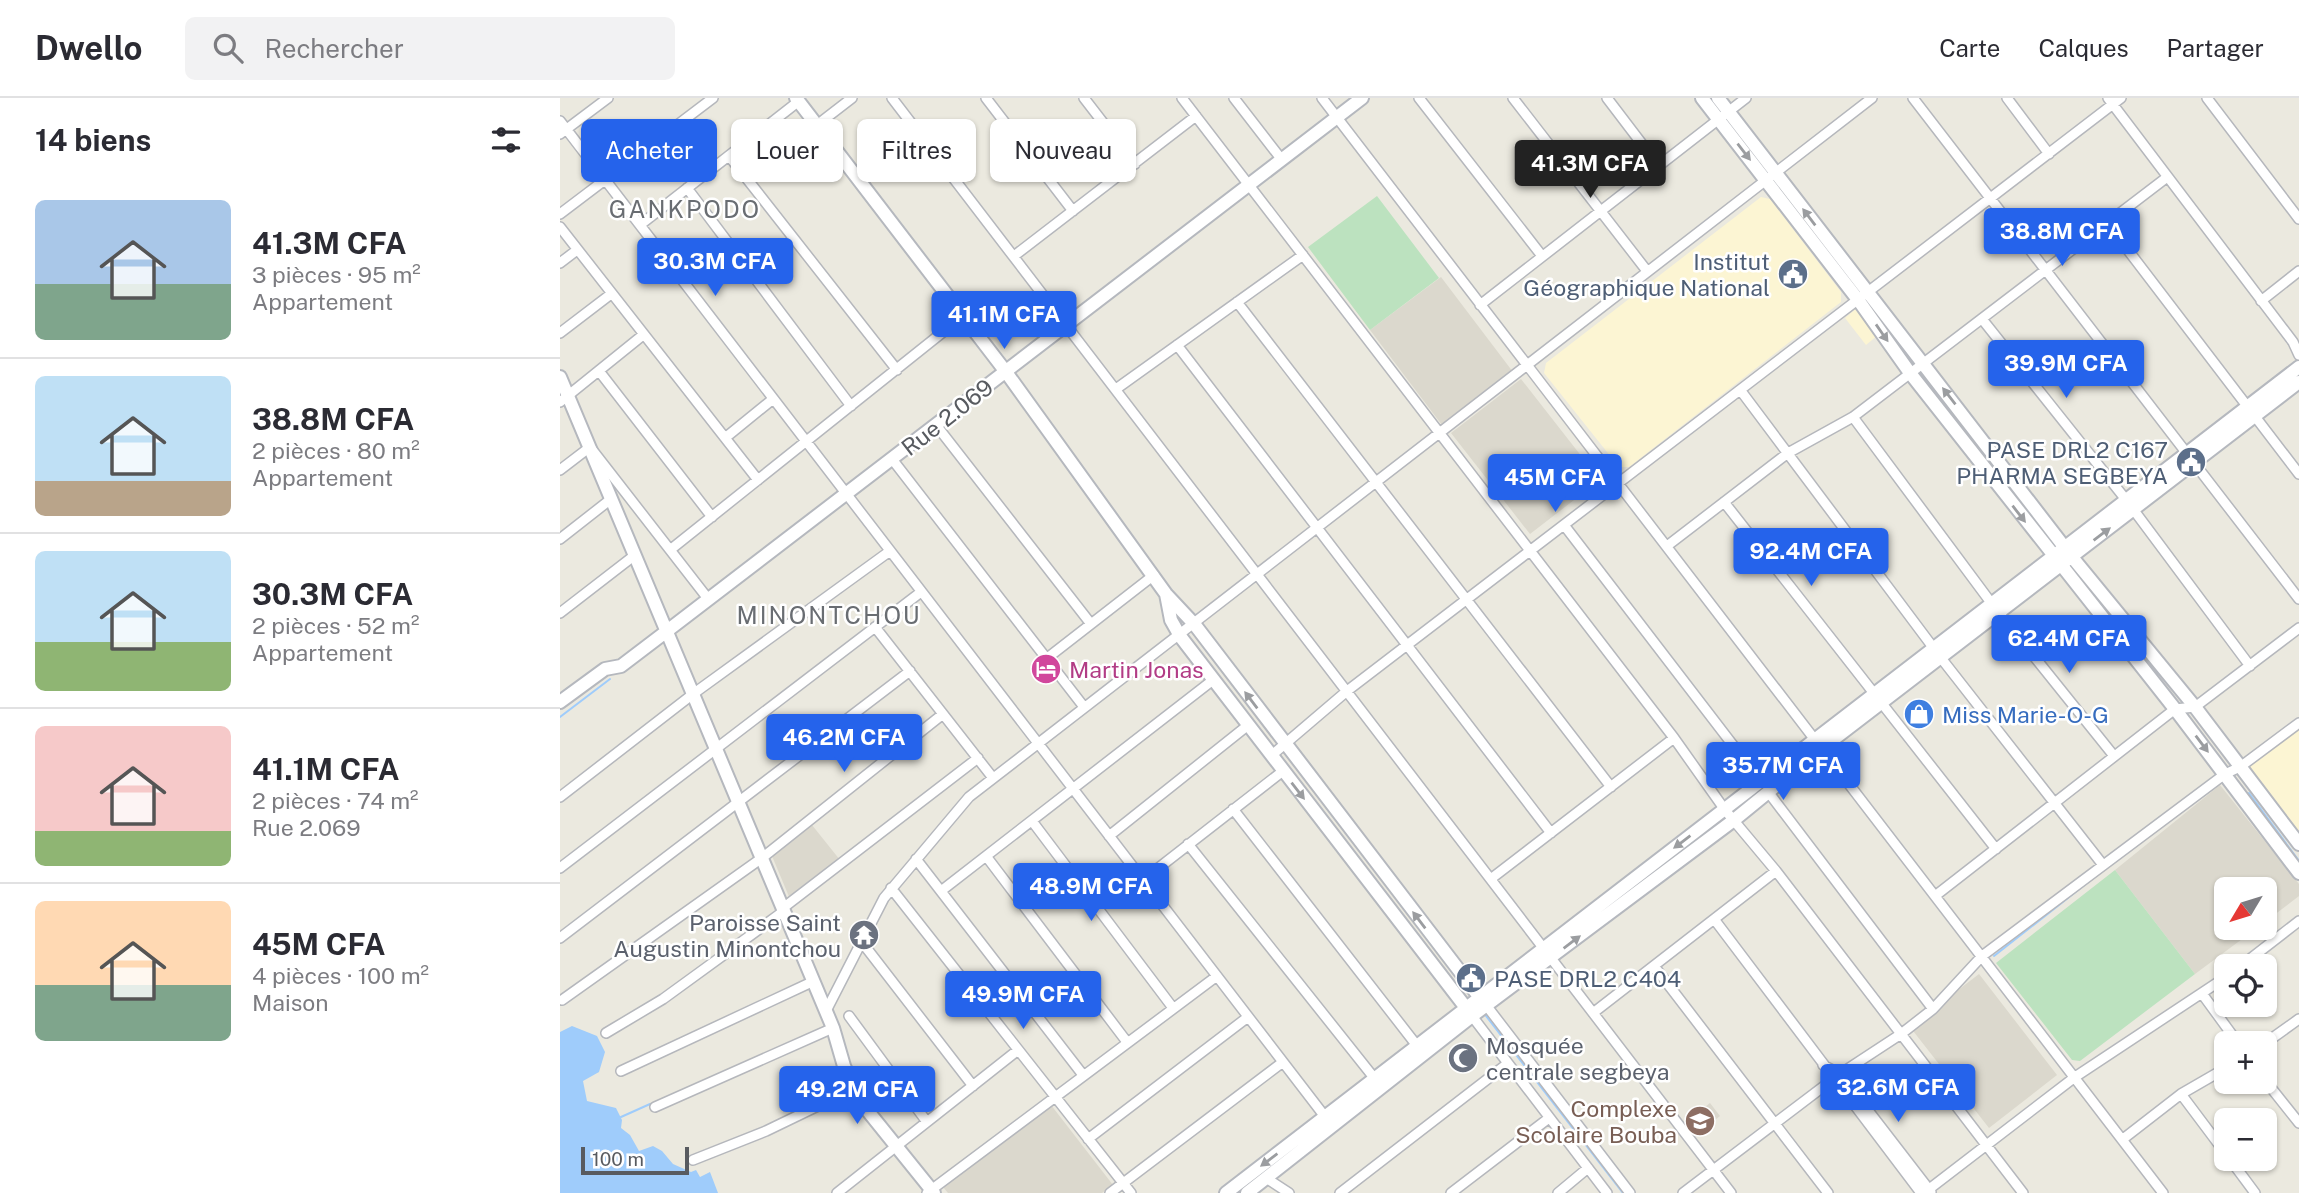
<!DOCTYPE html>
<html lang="fr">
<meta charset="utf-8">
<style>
:root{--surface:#fff;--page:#f2f2f3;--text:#2b2b33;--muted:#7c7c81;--line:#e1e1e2;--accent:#2563eb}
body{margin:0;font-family:"Public Sans",sans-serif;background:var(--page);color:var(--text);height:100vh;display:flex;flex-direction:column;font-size:26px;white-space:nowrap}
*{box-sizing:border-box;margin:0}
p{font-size:23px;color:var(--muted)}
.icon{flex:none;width:38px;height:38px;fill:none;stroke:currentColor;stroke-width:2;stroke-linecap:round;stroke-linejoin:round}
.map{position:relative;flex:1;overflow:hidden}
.details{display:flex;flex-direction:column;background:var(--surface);width:560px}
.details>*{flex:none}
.hud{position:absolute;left:21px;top:21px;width:665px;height:63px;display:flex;gap:14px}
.needle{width:46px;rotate:232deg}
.buttons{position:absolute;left:1654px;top:779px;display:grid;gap:14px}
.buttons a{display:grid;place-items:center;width:63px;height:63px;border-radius:10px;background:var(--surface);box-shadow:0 2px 5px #0004;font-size:35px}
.scale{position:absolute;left:21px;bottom:18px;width:108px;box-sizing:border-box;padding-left:7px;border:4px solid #585b60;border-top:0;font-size:19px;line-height:24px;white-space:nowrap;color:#585b60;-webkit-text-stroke:5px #fff;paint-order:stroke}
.price{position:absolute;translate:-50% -60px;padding:0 16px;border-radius:7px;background:var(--accent);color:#fff;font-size:23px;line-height:46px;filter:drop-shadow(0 2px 4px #0008)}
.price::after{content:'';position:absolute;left:50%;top:42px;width:21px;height:16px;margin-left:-10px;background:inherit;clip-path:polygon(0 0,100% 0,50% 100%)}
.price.selected{background:#222;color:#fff}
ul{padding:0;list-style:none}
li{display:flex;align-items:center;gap:21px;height:175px;padding:0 35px}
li+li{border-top:2px solid var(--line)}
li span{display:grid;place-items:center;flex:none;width:196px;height:140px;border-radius:10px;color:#555}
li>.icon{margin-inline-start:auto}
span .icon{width:84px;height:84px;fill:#fffc;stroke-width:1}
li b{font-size:30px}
h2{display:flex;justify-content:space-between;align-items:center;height:84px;padding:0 35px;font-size:30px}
.chip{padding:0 24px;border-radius:10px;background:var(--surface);box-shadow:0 2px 5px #0004;font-size:24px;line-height:63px}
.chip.selected{background:var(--accent);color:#fff}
header{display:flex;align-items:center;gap:42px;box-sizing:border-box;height:98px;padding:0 35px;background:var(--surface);border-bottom:2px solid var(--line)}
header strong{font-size:33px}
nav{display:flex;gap:38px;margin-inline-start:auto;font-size:24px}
.search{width:490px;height:63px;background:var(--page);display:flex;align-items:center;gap:18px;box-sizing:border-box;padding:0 24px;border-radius:10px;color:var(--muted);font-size:26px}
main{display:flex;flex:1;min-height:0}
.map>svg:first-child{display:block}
.commercial{fill:#fcf5d3}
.education{fill:#dbd8cd}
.green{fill:#bce2bf}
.water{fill:#9fccfb}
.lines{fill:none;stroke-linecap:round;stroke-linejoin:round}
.stream{stroke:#9fccfb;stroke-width:2}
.street-casing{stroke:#b5b7bc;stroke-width:12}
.secondary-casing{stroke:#b5b8be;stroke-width:16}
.street{stroke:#fff;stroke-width:9}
.secondary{stroke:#fff;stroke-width:12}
.oneway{fill:#9b9da0}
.labels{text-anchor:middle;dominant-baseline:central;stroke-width:5;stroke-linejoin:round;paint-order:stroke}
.service-label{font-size:23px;fill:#4e5e75;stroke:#fff;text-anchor:end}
.street-label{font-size:23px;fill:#585b60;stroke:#fff}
.hotel-label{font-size:23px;fill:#b23c85;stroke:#fff;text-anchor:start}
.shop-label{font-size:23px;fill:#366cbe;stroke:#fff;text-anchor:start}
.worship-label{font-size:23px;fill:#5b616d;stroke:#fff;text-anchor:end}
.education-label{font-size:23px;fill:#785e54;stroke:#fff;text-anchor:end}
.neighbourhood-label{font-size:24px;letter-spacing:2px;fill:#696d72;stroke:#fff}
</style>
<header>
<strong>Dwello</strong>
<div class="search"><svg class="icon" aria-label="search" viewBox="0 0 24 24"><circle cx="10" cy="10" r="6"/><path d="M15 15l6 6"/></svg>Rechercher</div>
<nav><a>Carte</a><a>Calques</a><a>Partager</a></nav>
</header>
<main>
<section class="details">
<h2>14 biens<svg class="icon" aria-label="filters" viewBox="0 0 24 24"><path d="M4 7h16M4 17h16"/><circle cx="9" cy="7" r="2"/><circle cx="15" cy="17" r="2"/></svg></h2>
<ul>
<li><span style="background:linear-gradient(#a9c7e8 60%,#7fa58c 0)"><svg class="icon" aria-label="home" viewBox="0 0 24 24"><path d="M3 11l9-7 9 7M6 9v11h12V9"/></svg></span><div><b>41.3M CFA</b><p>3 pièces · 95 m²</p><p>Appartement</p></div></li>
<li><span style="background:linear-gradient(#bfe0f5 75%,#b9a48a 0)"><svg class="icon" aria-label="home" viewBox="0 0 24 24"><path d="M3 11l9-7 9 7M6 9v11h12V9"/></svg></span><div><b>38.8M CFA</b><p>2 pièces · 80 m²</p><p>Appartement</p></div></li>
<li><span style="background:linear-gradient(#bfe0f5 65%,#8fb573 0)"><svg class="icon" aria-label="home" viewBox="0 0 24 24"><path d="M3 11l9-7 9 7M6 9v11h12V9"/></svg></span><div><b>30.3M CFA</b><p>2 pièces · 52 m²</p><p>Appartement</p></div></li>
<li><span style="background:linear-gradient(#f6c9c9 75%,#8fb573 0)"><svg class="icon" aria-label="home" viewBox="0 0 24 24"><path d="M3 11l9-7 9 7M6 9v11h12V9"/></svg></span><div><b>41.1M CFA</b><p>2 pièces · 74 m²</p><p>Rue 2.069</p></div></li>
<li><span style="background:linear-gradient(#ffd9b3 60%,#7fa58c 0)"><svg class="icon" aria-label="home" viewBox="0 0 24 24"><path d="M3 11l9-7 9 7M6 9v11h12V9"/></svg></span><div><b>45M CFA</b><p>4 pièces · 100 m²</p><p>Maison</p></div></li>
</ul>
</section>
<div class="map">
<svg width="1739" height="1095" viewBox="0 0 1739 1095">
<rect width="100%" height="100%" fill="#ebe9df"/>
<path class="commercial" d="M 1201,99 L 1210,101 L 1281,194 L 1281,204 L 1069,369 L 1059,369 L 984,275 L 986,265 Z
M 1297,210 L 1318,237 L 1306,247 L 1285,220 Z
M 1739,628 L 1739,734 L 1690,672 L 1690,663 Z"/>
<path class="education" d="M 881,179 L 953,274 L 882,327 L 810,232 Z
M 961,281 L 1040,382 L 970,436 L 891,335 Z
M 1660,687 L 1739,786 L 1739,798 L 1705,824 L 1704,791 L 1666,791 L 1666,830 L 1697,830 L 1635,876 L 1555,772 Z
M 252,727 L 280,762 L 230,801 L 212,758 Z
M 1419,876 L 1497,977 L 1429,1030 L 1350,929 Z
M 1150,1005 L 1160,1018 L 1131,1041 L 1121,1028 Z
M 491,1007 L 553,1087 L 542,1095 L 388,1095 L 383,1089 Z"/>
<path class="green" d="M 817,98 L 879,180 L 810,232 L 748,149 Z
M 1555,772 L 1635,876 L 1520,963 L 1512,962 L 1436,865 Z"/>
<path class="water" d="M 12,928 L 37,938 L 45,954 L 39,974 L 23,983 L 27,1003 L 56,1010 L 62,1022 L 61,1030 L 70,1037 L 79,1053 L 93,1048 L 102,1053 L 113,1066 L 131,1074 L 136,1072 L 140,1079 L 150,1074 L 158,1095 L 0,1095 L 0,934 Z"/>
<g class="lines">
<path class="stream" d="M 0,619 L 50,581
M 1689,695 L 1739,763
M 1434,858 L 1546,770
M 923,914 L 1063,1095
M 61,1019 L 90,1006"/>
<g class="street-casing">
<path id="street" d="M 332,0 L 1171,1095
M 426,0 L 513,113
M 524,0 L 575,66
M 622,0 L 1114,640 L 1165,712 L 1216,773 L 1463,1095
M 674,0 L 722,62
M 762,0 L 1603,1095
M 859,0 L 982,158
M 953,0 L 1087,173
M 1047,0 L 1098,67
M 1353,0 L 1739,501
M 1447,0 L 1489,56
M 1548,0 L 1733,244 L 1739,257
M 1647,0 L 1739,121
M 0,23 L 766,1020
M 257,27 L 292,0
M 0,36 L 48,0
M 169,58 L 337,272
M 127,90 L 291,308
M 0,116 L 153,0
M 1548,126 L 1739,376
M 80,127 L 239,3
M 0,129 L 198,382
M 454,158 L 636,18
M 0,165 L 17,152
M 1701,203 L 1739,173
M 677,204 L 1051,689
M 920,207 L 1186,0
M 1422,221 L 1567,403 L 1690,568
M 0,235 L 51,196
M 617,247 L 991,735
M 39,273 L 152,419
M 556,291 L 743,157
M 1181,293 L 1381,560 L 1543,767
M 0,304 L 83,237
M 1293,319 L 1432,506 L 1554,658
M 376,327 L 531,526
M 165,340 L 213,301
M 332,361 L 524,609
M 0,372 L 30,349 L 149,502
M 1164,404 L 1436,751
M 1004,427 L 1202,685
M 0,441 L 51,401
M 1107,448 L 1228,355 L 1293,319 L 1606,80
M 110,452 L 403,218
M 0,515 L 75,457
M 315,529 L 433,680
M 486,561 L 594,477
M 712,657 L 787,593 L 1561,0
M 1209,695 L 1373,911
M 0,699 L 133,596 L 330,453
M 673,711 L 858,949
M 472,723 L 613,910
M 549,738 L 687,628
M 628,746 L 815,981
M 426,758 L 567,944
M 356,761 L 523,977
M 0,770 L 361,494
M 932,780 L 1114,640
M 583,782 L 723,673
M 331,790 L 571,1095
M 381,793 L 653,582
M 1375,798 L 1615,611 L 1635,609 L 1739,530
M 223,810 L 418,660
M 1154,821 L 1361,1095
M 0,840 L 350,573
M 301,843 L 413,988
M 1094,868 L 1268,1095
M 1681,868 L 1739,823
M 1643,897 L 1678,945
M 2,902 L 202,760 L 383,616
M 926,907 L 1070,1095
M 266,913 L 324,800 L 409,699 L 1312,0
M 1033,915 L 1216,773
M 289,918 L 367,1024
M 912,918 L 1047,1095
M 46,935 L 103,901 L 224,813
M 1704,946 L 1739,921
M 1263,967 L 1280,976 L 1371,1094
M 61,973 L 254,883
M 1704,981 L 1739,1025
M 1621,996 L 1666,1056
M 95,1009 L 273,930
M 528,1041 L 688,919
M 1563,1041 L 1621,996 L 1666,970
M 1669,1060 L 1695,1095
M 133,1062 L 206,1033 L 293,991
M 706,1080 L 729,1095
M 277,1095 L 458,952
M 367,1095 L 657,878
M 550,1095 L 723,964
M 780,1095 L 947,966
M 891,1095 L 989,1020
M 998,1095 L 1028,1070
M 1123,1095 L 1280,976 L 1341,936 L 1373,911 L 1422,858 L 1665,676 L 1680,669 L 1739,625
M 1364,1095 L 1515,979 L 1666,879"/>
</g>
<g class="secondary-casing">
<path id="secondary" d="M 236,0 L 446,274 L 606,496 L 635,527 L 924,905
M 1142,0 L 1299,203 L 1350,275 L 1615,611 L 1739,775
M 1158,0 L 1512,459 L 1635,609 L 1739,746
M 0,279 L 273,930 L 284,968 L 299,1002 L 374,1095
M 606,496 L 611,522 L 620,538 L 910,915
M 0,604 L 45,571 L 61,568 L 107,533 L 802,0
M 666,1095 L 1739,269
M 687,1095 L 912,918 L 1174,722 L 1261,651 L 1739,284"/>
</g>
<use href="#street" class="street"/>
<use href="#secondary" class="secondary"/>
</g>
<defs><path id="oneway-solid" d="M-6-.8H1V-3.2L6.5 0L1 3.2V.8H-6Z" transform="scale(1.75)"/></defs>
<g class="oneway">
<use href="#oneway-solid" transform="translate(1184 54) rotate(52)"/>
<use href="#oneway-solid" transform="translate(1249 119) rotate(-127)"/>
<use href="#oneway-solid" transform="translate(1322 235) rotate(55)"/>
<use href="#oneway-solid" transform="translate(1389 298) rotate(-128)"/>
<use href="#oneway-solid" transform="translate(1459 416) rotate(52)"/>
<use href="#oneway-solid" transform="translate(1542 436) rotate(-37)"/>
<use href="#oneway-solid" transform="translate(691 602) rotate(-127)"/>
<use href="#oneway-solid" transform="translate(1642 646) rotate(53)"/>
<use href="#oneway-solid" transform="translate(738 693) rotate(52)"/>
<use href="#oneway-solid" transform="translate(1122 744) rotate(143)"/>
<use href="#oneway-solid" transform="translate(859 822) rotate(-127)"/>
<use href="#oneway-solid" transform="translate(1012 844) rotate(-37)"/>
<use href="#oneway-solid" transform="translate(709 1062) rotate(143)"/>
</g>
<defs>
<g id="civic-disc" transform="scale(1.575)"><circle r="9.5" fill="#5c6f8a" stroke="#fff"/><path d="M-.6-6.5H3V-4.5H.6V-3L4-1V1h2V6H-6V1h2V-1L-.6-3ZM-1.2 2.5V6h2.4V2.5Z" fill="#fff"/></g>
<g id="hotel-disc" transform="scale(1.575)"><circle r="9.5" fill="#d1479c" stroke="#fff"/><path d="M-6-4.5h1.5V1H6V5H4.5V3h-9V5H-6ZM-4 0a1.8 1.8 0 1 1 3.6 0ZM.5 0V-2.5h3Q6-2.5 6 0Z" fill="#fff"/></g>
<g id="shop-disc" transform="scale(1.575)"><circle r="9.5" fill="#3f7fe0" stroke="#fff"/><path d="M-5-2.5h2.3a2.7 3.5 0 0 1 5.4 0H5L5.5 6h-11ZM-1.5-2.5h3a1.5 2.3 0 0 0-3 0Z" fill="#fff"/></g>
<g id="temple-disc" transform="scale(1.575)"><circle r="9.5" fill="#6b7280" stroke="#fff"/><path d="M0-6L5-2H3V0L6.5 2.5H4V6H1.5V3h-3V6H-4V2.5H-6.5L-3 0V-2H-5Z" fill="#fff"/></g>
<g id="mosque-disc" transform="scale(1.575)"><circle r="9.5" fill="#6b7280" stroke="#fff"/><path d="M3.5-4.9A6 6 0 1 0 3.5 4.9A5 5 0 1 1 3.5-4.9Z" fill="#fff"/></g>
<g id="school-disc" transform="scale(1.575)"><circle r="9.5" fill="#8d6e63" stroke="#fff"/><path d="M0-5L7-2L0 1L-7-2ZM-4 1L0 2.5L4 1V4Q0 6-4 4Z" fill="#fff"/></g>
</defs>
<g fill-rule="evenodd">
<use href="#civic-disc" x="1233" y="176"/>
<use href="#civic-disc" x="1631" y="364"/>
<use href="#hotel-disc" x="486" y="571"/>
<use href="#shop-disc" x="1359" y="616"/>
<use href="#temple-disc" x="304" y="837"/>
<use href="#civic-disc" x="911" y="880"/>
<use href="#mosque-disc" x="903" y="960"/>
<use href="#school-disc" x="1140" y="1023"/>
</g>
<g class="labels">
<g class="service-label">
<text x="1210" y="163">Institut<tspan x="1210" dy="26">Géographique National</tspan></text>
<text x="1608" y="351">PASE DRL2 C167<tspan x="1608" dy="26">PHARMA SEGBEYA</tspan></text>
<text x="934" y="880" text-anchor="start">PASE DRL2 C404</text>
</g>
<g class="street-label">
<text transform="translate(387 319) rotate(-38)">Rue 2.069</text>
</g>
<g class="hotel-label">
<text x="509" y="571">Martin Jonas</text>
</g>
<g class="shop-label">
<text x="1382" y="616">Miss Marie-O-G</text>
</g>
<g class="worship-label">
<text x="281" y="824">Paroisse Saint<tspan x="281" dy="26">Augustin Minontchou</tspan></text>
<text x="926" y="947" text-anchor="start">Mosquée<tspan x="926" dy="26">centrale segbeya</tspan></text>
</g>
<g class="education-label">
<text x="1117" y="1010">Complexe<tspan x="1117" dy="26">Scolaire Bouba</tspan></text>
</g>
<g class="neighbourhood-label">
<text x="125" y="111">GANKPODO</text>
<text x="269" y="517">MINONTCHOU</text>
</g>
</g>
</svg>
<div class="buttons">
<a><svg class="needle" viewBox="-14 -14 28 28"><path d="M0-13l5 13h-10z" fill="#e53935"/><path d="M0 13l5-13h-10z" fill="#7c7c81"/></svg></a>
<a><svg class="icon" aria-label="locate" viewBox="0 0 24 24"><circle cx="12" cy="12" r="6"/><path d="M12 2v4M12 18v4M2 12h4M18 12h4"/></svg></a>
<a>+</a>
<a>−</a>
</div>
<div class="scale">100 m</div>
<b class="price selected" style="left:1030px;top:102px">41.3M CFA</b>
<b class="price" style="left:1502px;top:170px">38.8M CFA</b>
<b class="price" style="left:155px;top:200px">30.3M CFA</b>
<b class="price" style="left:444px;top:253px">41.1M CFA</b>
<b class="price" style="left:1506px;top:302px">39.9M CFA</b>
<b class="price" style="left:995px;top:416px">45M CFA</b>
<b class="price" style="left:1251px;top:490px">92.4M CFA</b>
<b class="price" style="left:1509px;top:577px">62.4M CFA</b>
<b class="price" style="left:284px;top:676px">46.2M CFA</b>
<b class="price" style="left:1223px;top:704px">35.7M CFA</b>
<b class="price" style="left:531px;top:825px">48.9M CFA</b>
<b class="price" style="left:463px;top:933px">49.9M CFA</b>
<b class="price" style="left:1338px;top:1026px">32.6M CFA</b>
<b class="price" style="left:297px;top:1028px">49.2M CFA</b>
<div class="hud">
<a class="chip selected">Acheter</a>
<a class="chip">Louer</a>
<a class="chip">Filtres</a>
<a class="chip">Nouveau</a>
</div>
</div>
</main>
